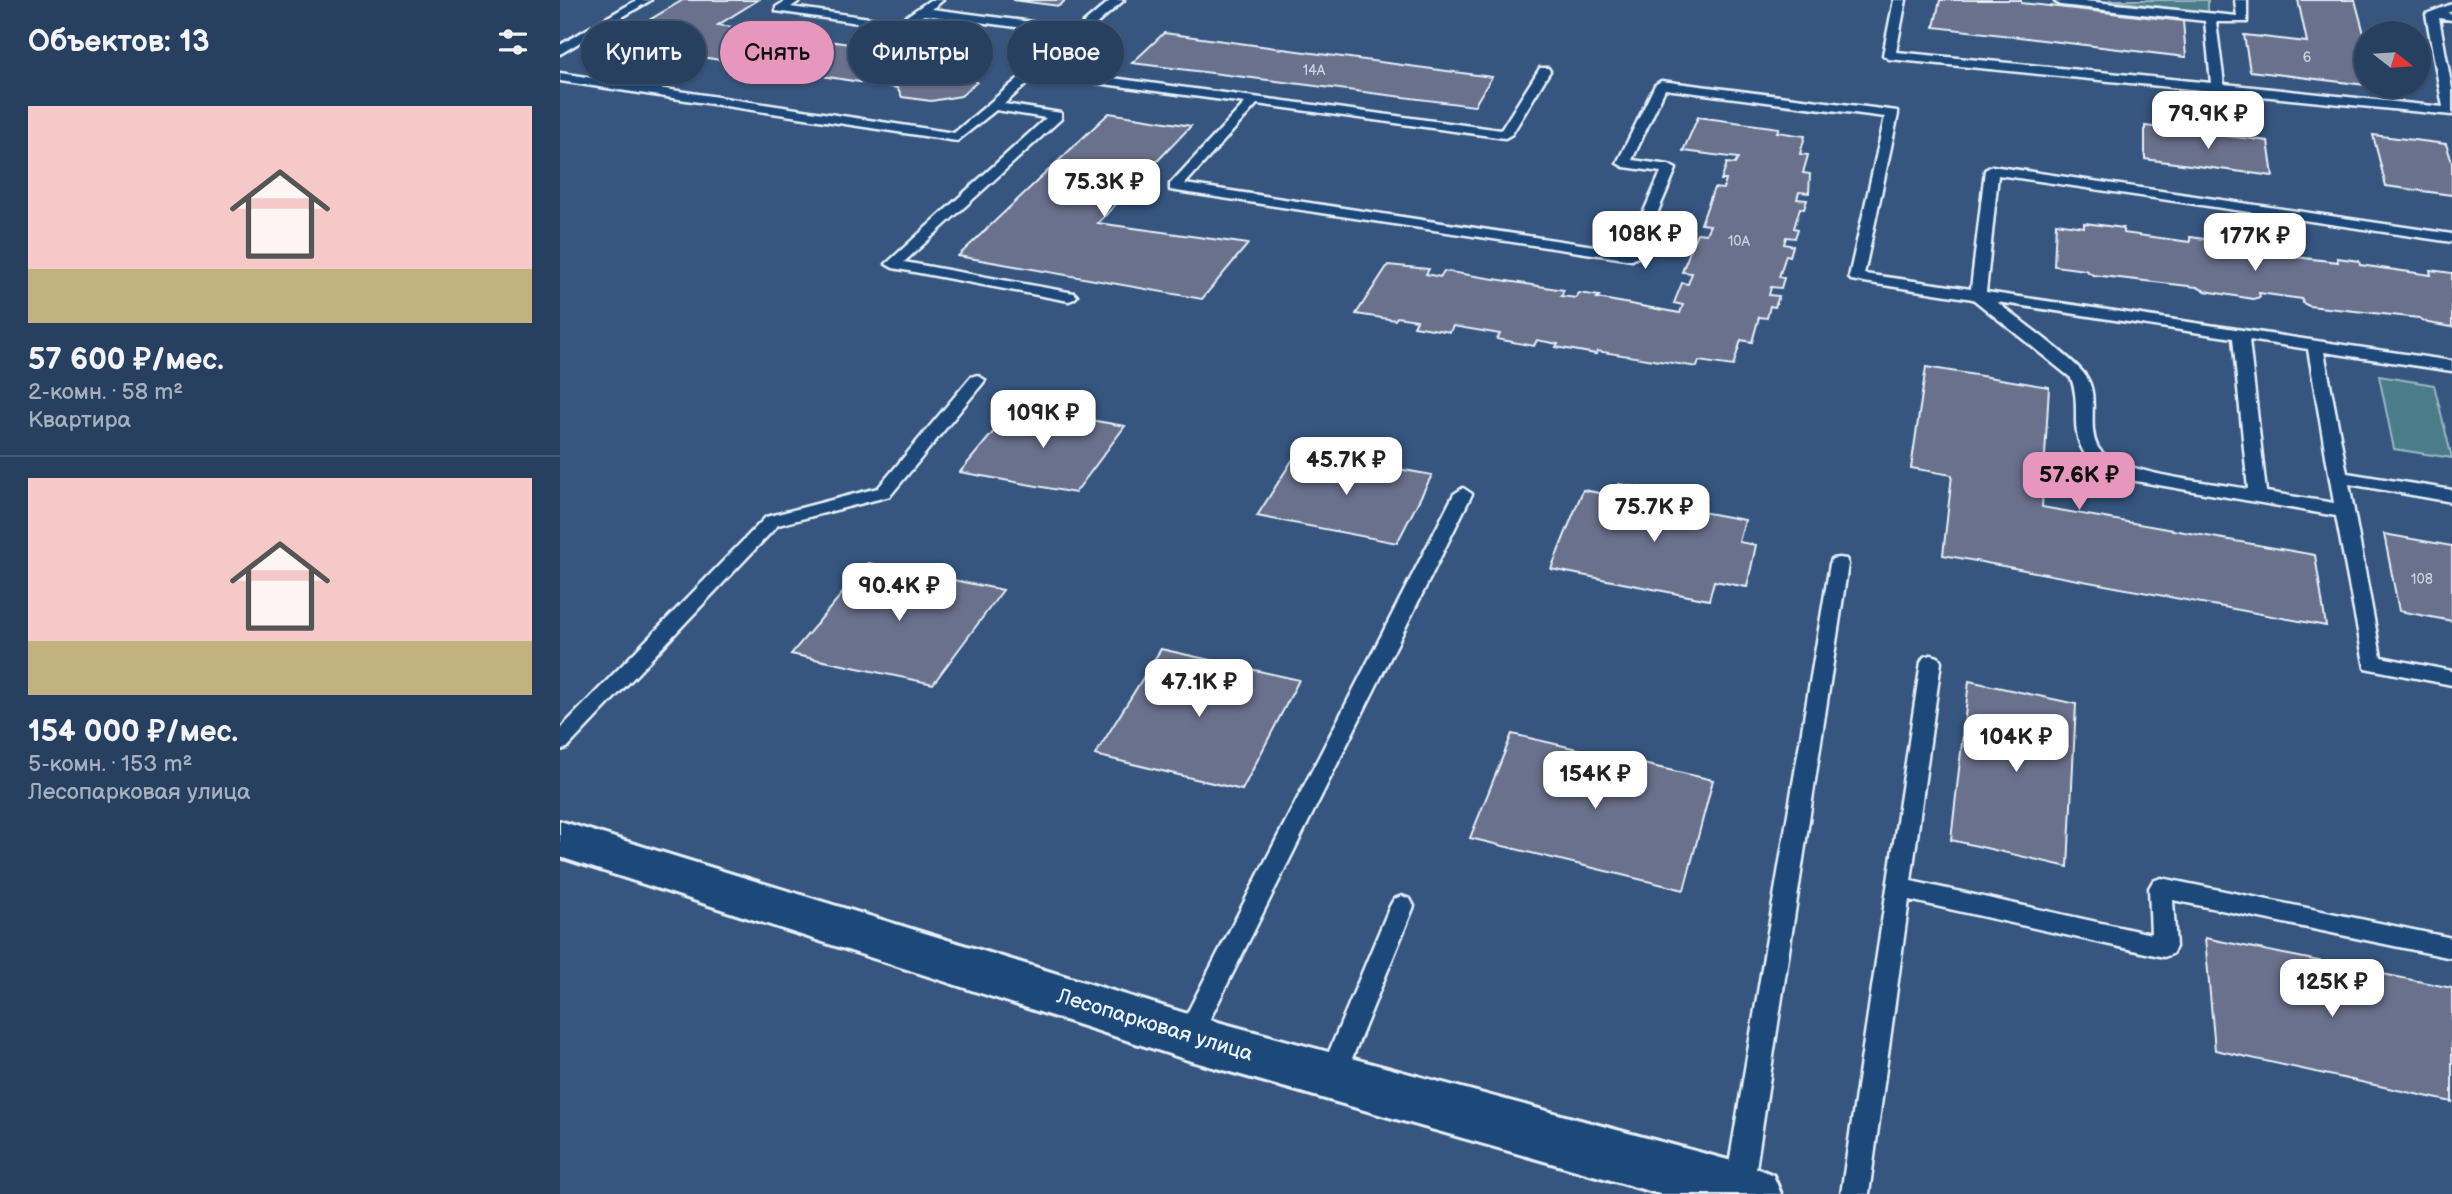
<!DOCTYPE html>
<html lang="ru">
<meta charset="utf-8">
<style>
:root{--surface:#284060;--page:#304766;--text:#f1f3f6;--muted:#a5afbd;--line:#445975;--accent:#e797bd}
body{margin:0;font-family:"Balsamiq Sans",sans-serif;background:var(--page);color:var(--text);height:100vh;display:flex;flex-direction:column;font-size:26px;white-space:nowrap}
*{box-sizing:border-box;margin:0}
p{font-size:23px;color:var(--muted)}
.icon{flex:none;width:38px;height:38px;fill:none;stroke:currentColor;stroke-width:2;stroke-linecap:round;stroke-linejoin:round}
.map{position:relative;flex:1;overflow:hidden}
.drawer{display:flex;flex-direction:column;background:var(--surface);width:560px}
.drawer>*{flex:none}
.top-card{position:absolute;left:21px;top:21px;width:665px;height:63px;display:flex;gap:14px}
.needle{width:46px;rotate:107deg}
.fabs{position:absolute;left:1794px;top:21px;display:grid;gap:14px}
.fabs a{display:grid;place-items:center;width:77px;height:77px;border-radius:50%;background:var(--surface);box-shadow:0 2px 5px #0004,0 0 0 2px var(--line);font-size:35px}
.price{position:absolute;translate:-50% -60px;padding:0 16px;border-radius:14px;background:#fff;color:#222;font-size:23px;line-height:46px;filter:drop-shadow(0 2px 4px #0008)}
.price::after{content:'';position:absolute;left:50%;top:42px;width:21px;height:16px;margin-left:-10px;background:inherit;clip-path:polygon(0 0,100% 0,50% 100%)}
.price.selected{background:var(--accent);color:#111}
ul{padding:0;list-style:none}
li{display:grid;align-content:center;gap:14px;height:371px;padding:0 28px}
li+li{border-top:2px solid var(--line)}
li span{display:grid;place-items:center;height:217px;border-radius:0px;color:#555}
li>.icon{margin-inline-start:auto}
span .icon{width:126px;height:126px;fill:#fffc;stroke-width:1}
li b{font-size:30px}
h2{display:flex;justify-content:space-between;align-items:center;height:84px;padding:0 28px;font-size:30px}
.chip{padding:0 24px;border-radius:32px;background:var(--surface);box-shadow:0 2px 5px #0004,0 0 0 2px var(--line);font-size:24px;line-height:63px}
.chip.selected{background:var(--accent);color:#111}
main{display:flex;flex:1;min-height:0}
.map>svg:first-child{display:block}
.green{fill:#4b7d89;stroke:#9ab7c0;stroke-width:2}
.building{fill:#6a718d;stroke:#e8f1f8;stroke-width:2}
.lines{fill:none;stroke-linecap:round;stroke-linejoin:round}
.service-casing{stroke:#e8f1f8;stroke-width:5}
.minor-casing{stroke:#e8f1f8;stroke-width:6}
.service{fill:#1f4a7a;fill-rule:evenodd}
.minor{fill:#1f4a7a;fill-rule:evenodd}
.labels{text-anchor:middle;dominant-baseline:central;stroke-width:6;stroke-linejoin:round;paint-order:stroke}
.number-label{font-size:14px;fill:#c8d1dd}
.near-street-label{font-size:21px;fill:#e8f1f8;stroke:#1f4a7a}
</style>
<main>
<section class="drawer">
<h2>Объектов: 13<svg class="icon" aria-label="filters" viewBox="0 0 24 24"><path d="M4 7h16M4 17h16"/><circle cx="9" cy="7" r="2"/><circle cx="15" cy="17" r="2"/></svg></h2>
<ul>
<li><span style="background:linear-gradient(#f6c9c9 75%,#c2b280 0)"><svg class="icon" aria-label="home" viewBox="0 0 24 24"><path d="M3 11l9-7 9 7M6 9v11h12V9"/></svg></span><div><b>57 600 ₽/мес.</b><p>2-комн. · 58 m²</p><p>Квартира</p></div></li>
<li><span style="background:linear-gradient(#f6c9c9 75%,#c2b280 0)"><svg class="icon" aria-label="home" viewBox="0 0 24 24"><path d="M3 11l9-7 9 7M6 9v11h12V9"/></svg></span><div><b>154 000 ₽/мес.</b><p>5-комн. · 153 m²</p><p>Лесопарковая улица</p></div></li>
</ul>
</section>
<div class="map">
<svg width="1892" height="1194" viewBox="0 0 1892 1194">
<rect width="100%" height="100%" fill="#365680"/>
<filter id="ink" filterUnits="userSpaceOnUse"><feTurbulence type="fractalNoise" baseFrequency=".0143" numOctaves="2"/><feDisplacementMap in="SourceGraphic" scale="14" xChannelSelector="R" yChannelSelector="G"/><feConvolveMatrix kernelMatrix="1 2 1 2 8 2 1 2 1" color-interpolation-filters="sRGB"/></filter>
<g filter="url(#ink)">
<path class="green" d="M 1548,0 L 1648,0 L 1648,13 Z
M 1819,376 L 1874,385 L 1892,458 L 1834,449 Z"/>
<path class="building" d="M 123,0 L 198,0 L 158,25 L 414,62 L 405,72 L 417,82 L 401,96 L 371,101 L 342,97 L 337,88 L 110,52 L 65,56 L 48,48 L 48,41 L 56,33 L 84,23 Z
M 453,0 L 506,0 L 499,6 Z
M 1380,0 L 1461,0 L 1461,3 L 1623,21 L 1626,57 L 1374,27 Z
M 1738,0 L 1795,0 L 1806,41 L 1806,85 L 1690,71 L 1684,35 L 1747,42 Z
M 604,33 L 932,77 L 914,106 L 572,63 Z
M 549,113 L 631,126 L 538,223 L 688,244 L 642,299 L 398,256 Z
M 1138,117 L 1219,128 L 1217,132 L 1245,136 L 1240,154 L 1248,155 L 1243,173 L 1250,174 L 1249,193 L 1239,192 L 1237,199 L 1247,200 L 1244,209 L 1240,208 L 1234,228 L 1238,229 L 1235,238 L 1226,237 L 1224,244 L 1233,246 L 1230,256 L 1226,255 L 1219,277 L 1224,278 L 1221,288 L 1211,287 L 1209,295 L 1219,296 L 1215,307 L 1210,306 L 1207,318 L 1199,317 L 1192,342 L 1181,340 L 1173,366 L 1139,361 L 1137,367 L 1037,351 L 1036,354 L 996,347 L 998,344 L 977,340 L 974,346 L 937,339 L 940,334 L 893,326 L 890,332 L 854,326 L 857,320 L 837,317 L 835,320 L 796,314 L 828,265 L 869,269 L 866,274 L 880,277 L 884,271 L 1004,290 L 1001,296 L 1016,298 L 1019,293 L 1039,296 L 1037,298 L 1120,313 L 1123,305 L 1114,303 L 1122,283 L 1128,284 L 1132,273 L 1122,272 L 1137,233 L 1146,234 L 1150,225 L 1141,224 L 1154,188 L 1163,189 L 1166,180 L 1161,180 L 1167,163 L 1175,164 L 1178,158 L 1123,151 Z
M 1585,126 L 1708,141 L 1713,176 L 1585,159 Z
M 1813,135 L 1886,144 L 1892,162 L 1892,195 L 1826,186 Z
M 1496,223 L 1524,227 L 1524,223 L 1563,228 L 1563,233 L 1630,242 L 1630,237 L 1652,240 L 1652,245 L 1693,251 L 1693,246 L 1735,252 L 1736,257 L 1778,262 L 1777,258 L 1799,261 L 1800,265 L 1871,275 L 1870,270 L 1892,273 L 1892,327 L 1868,323 L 1859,318 L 1749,306 L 1743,303 L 1742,299 L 1699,293 L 1700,297 L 1693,299 L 1645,291 L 1637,287 L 1533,275 L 1525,270 L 1494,266 Z
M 1366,367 L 1489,387 L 1482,507 L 1755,555 L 1766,626 L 1383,555 L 1392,475 L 1351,468 Z
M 454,407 L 565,426 L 515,493 L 400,472 Z
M 738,451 L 872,475 L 837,543 L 697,516 Z
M 1059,484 L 1104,492 L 1099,504 L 1185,520 L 1179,542 L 1196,545 L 1187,587 L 1154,581 L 1149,600 L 991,569 L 1023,490 L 1055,496 Z
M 1824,534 L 1892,546 L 1892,621 L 1839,611 Z
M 308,563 L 443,590 L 373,684 L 231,654 Z
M 601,649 L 739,680 L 682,790 L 535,755 Z
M 1409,681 L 1516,704 L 1508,867 L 1391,840 Z
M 952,734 L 1153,780 L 1124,890 L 910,838 Z
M 1645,938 L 1892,988 L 1892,1102 L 1655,1050 Z"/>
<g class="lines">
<g class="service-casing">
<path id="service" d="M 77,0 L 91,0 L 0,54 L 0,45 Z
M 227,0 L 241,0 L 231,7 L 338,22 L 370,0 L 383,0 L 372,9 L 518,28 L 551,0 L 564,0 L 485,69 L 941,130 L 980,68 L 988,68 L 990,71 L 952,134 L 945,138 L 697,104 L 625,184 L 1067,251 L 1101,172 L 1064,167 L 1057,163 L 1095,85 L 1101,81 L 1337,111 L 1338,114 L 1304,274 L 1411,289 L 1425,170 L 1432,166 L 1892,234 L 1892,242 L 1438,175 L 1426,292 L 1892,361 L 1892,371 L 1764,352 L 1787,473 L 1892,490 L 1892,502 L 1789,484 L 1821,657 L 1892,671 L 1892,685 L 1805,668 L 1776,516 L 1570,480 C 1534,470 1515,455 1516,416 C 1516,403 1516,390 1511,378 L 1413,299 L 1291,280 L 1289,277 L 1325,117 L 1105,89 L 1072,160 L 1109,165 L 1116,169 L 1079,256 L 1072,260 L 610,190 L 610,184 L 685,103 L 477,75 L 444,104 L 501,113 L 501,119 L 344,262 L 514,293 L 517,296 L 514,299 L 509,301 L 333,268 L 326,264 L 486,118 L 436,110 L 397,141 L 0,81 L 0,73 L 394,133 L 511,34 L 364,15 L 340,29 L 216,11 L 216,7 ZM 1437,302 L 1673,338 L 1688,489 C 1657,483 1551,474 1537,446 C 1527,425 1539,398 1527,378 C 1517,360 1456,318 1437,302 ZM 1689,340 L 1748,349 L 1774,503 L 1706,492 Z
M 1334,0 L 1346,0 L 1336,52 L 1651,83 L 1645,21 L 1501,5 L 1495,2 L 1514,0 L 1677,16 L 1675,0 L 1687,0 L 1687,22 L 1656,22 L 1664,84 L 1883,107 L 1866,14 L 1892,4 L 1892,11 L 1887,13 L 1892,14 L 1892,20 L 1879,18 L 1892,89 L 1892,115 L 1329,59 L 1323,55 Z
M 417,375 L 425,380 L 423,383 L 330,496 L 218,525 L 7,748 L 0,750 L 0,729 L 206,517 L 318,488 L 411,377 Z
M 903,488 L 912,494 L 637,1045 L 628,1048 L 619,1045 L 615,1037 L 619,1029 L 894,494 Z
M 1279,558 L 1286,559 L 1288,564 L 1193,1188 L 1190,1194 L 1168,1194 L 1165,1188 L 1270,564 L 1272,559 Z
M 1371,655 L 1378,657 L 1381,662 L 1351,881 L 1591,934 L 1589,888 L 1593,881 L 1601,878 L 1892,938 L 1892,958 L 1613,900 L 1616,947 L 1612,954 L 1604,957 L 1349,900 L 1309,1194 L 1281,1194 L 1361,662 L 1364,657 Z
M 842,896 L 850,899 L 854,906 L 784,1078 L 780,1086 L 771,1090 L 762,1086 L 758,1078 L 830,906 L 834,899 Z"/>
</g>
<g class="minor-casing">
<path id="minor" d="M 0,821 L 628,1014 L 1194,1167 L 1213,1175 L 1221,1194 L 1100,1194 L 628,1060 L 0,857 Z"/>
</g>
<use href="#service" class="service"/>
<use href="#minor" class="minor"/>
</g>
</g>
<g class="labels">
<g class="number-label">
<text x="1747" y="57">6</text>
<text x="754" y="70">14А</text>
<text x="1179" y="241">10А</text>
<text x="1862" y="579">108</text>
</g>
<g class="near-street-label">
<text transform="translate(595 1025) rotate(17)">Лесопарковая улица</text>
</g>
</g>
</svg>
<div class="fabs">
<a><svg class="needle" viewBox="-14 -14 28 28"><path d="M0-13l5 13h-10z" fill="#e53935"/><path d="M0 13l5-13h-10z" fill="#a5afbd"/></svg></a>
</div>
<b class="price" style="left:1648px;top:151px">79.9K ₽</b>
<b class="price" style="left:544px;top:219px">75.3K ₽</b>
<b class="price" style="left:1085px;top:271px">108K ₽</b>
<b class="price" style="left:1695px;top:273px">177K ₽</b>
<b class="price" style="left:483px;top:450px">109K ₽</b>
<b class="price" style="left:786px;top:497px">45.7K ₽</b>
<b class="price selected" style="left:1519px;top:512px">57.6K ₽</b>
<b class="price" style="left:1094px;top:544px">75.7K ₽</b>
<b class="price" style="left:339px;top:623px">90.4K ₽</b>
<b class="price" style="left:639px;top:719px">47.1K ₽</b>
<b class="price" style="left:1456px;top:774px">104K ₽</b>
<b class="price" style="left:1035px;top:811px">154K ₽</b>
<b class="price" style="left:1772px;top:1019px">125K ₽</b>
<div class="top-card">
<a class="chip">Купить</a>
<a class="chip selected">Снять</a>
<a class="chip">Фильтры</a>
<a class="chip">Новое</a>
</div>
</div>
</main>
